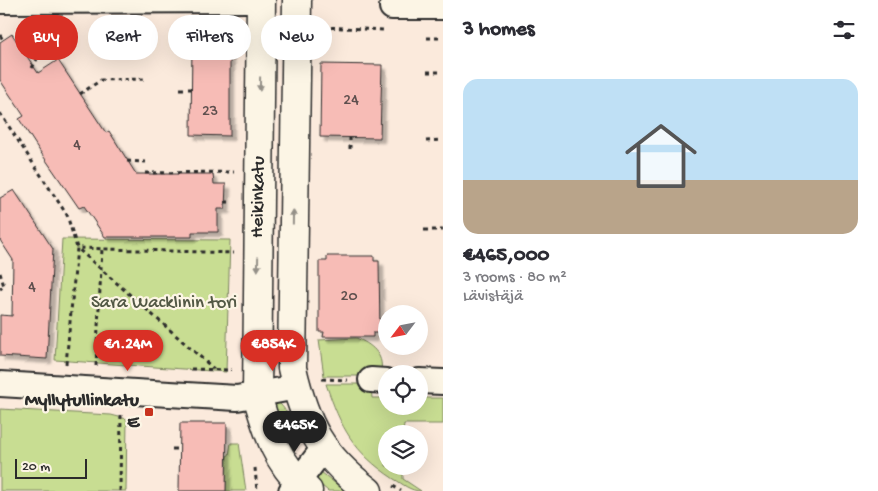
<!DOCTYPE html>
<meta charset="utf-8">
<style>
:root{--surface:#fff;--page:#f2f2f3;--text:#2b2b33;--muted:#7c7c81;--line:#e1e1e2;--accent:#d93025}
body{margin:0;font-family:"Gochi Hand",sans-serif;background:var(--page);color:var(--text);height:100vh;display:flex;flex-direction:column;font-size:19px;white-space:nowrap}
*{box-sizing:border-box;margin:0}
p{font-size:16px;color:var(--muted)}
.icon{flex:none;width:28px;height:28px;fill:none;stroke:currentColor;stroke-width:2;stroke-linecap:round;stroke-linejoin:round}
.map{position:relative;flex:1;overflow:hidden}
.drawer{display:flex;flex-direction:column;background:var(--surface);width:435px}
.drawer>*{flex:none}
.guide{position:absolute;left:15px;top:15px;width:352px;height:45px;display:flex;gap:10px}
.needle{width:32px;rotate:238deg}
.buttons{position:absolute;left:378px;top:305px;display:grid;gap:10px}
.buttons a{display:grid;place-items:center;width:50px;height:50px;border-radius:50%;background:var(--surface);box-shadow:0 5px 20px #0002;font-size:25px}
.scale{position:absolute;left:15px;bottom:12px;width:72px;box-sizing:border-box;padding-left:5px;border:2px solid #2b2b2b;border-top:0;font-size:14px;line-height:18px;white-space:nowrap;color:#2b2b2b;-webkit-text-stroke:4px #fcf5e5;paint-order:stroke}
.price{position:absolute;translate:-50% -42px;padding:0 11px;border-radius:18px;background:var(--accent);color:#fff;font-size:16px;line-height:32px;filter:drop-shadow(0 1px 2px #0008)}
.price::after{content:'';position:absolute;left:50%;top:30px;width:15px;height:11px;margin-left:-8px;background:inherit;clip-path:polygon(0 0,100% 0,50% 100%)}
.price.selected{background:#222;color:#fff}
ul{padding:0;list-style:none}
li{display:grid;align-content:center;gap:10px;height:265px;padding:0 20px}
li+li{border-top:1px solid var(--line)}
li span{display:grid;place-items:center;height:155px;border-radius:15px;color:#555}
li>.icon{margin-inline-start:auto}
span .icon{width:90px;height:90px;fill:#fffc;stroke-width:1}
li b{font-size:21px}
h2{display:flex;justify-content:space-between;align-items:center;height:60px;padding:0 20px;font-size:21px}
.tag{padding:0 18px;border-radius:22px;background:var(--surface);box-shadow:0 5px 20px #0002;font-size:18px;line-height:45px}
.tag.selected{background:var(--accent);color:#fff}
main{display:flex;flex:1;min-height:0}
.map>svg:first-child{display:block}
.green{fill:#c8dd92;stroke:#7a845e}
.building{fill:#f7bcb6;stroke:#2b2b2b;filter:url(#shadow)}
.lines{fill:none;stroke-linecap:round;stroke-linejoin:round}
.street-casing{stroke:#2b2b2b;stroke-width:28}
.primary-casing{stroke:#2b2b2b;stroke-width:31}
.path{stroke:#2b2b2b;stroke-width:3;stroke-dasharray:4 4;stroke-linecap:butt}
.street{stroke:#fcf5e5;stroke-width:24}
.primary{stroke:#fcf5e5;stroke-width:28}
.oneway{fill:#949088}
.poi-dot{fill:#c8321e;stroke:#fcf5e5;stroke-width:2}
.labels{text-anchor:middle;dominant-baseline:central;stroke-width:4.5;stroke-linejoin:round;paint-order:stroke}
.number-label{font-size:16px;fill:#5e4f4e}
.street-label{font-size:19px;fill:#2b2b2b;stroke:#fcf5e5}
.park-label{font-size:19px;fill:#525845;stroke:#fcf5e5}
.poi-label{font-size:19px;font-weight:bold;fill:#2b2b2b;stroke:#fcf5e5;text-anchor:end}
</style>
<main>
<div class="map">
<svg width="443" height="491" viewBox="0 0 443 491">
<defs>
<filter id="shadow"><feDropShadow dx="4.5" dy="4.5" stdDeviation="1" flood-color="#0004"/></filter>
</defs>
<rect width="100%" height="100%" fill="#fbeadc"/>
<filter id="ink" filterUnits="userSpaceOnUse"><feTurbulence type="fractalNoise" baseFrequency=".02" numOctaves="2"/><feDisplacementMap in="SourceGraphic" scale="10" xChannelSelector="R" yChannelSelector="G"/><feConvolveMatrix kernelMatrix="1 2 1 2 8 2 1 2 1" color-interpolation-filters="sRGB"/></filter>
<g filter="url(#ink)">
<path class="green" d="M 62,239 L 230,240 L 226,372 L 55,360 Z
M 356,338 C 371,344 384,354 381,371 L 374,376 L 324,376 L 319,340 Z
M 326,384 L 371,384 L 372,398 L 386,398 L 386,406 L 419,406 L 419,398 L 443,398 L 443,424 L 404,424 L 403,434 L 386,434 L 386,466 L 403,466 L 403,479 L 421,491 C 410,491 403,484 394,479 C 353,452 341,428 326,384 Z
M 278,402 C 290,413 300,434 294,450 L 290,449 L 274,412 L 275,405 Z
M 0,409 L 111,415 L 127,419 L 126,491 L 0,491 Z
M 231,443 L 239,443 L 246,491 L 226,491 L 227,456 L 229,455 Z
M 321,472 L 345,491 L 328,491 L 308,474 Z"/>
<path class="building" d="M 12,34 L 38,73 L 58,60 L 106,133 L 109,131 L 136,174 L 213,174 L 214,184 L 226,184 L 225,209 L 218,209 L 218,232 L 192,232 L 192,237 L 105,237 L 84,206 L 79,208 L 37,147 L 19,119 L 24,116 L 0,80 L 0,42 Z
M 192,43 L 230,43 L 230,136 L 191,135 Z
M 321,64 L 382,65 L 380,138 L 320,137 Z
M 14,190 L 53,249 L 47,359 L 0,356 L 0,315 L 12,316 L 13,260 L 0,240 L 0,198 Z
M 327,256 L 374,256 L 374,261 L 379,261 L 380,333 L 373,333 L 373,337 L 323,337 L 324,332 L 319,332 L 319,261 L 327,261 Z
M 180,423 L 227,423 L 226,491 L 179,491 Z"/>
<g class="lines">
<g class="street-casing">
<path id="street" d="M 0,1 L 249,0
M 392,7 L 443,7
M 371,380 L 386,381
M 419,381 L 443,382
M 0,384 L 237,398 L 297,387
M 291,491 L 323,449"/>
</g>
<g class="primary-casing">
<path id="primary" d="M 261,0 L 257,395 C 268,434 277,463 308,491
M 297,0 L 292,368 C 305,425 321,455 368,491"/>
</g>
<path class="path" d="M 323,27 L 384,30
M 0,35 L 3,40
M 427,38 L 443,38
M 32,68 L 37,59
M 427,72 L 443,72
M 180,89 L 191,89
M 80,94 L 101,80 L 146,79
M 0,113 L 67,215 L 77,248 L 214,369
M 350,137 L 350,149
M 426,141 L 442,140
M 127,161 L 146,162
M 145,173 L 234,172
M 225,202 L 233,202
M 424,230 L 443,230
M 0,273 L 4,286 L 0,289
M 66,364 L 77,248 L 234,253
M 96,366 L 102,249
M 191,369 L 232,370
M 322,379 L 348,380
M 172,449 L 179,449
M 255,468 L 257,491
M 393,486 L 401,491
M 120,491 L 121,414"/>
<use href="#street" class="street"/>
<use href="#primary" class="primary"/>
</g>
<defs><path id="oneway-solid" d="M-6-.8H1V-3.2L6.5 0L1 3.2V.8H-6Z" transform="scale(1.25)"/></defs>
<g class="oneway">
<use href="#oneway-solid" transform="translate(260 84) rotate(91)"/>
<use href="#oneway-solid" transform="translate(293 217) rotate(-89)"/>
<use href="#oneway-solid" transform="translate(258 264) rotate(91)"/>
</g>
</g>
<rect class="poi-dot" x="144" y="407" width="10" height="10" rx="2.5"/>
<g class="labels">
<g class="number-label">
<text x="351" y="101">24</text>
<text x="210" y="112">23</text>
<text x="77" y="146">4</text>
<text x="32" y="288">4</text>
<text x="349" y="297">20</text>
</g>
<g class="street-label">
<text transform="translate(259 197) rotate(-89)">Heikinkatu</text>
</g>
<g class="park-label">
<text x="164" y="303">Sara Wacklinin tori</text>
</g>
<g class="poi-label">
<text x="139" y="401">Myllytullinkatu<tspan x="139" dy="22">E</tspan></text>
</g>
</g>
</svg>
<div class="buttons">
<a><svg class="needle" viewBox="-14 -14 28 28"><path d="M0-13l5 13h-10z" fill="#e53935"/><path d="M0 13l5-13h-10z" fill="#7c7c81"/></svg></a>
<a><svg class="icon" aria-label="locate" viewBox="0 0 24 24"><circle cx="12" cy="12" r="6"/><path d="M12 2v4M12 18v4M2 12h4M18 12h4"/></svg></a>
<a><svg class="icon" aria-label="layers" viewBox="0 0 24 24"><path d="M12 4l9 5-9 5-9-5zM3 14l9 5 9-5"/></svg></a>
</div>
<div class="scale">20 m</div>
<b class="price" style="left:128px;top:372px">€1.24M</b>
<b class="price" style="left:273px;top:372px">€854K</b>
<b class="price selected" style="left:295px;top:453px">€465K</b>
<div class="guide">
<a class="tag selected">Buy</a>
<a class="tag">Rent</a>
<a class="tag">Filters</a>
<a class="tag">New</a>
</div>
</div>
<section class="drawer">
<h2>3 homes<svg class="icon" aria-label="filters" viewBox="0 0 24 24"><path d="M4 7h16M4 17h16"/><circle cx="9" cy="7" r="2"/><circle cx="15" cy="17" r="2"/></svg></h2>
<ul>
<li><span style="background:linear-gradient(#bfe0f5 65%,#b9a48a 0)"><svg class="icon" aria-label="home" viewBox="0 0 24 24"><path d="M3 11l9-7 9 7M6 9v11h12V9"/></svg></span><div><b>€465,000</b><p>3 rooms · 80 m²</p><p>Lävistäjä</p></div></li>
</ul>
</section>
</main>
